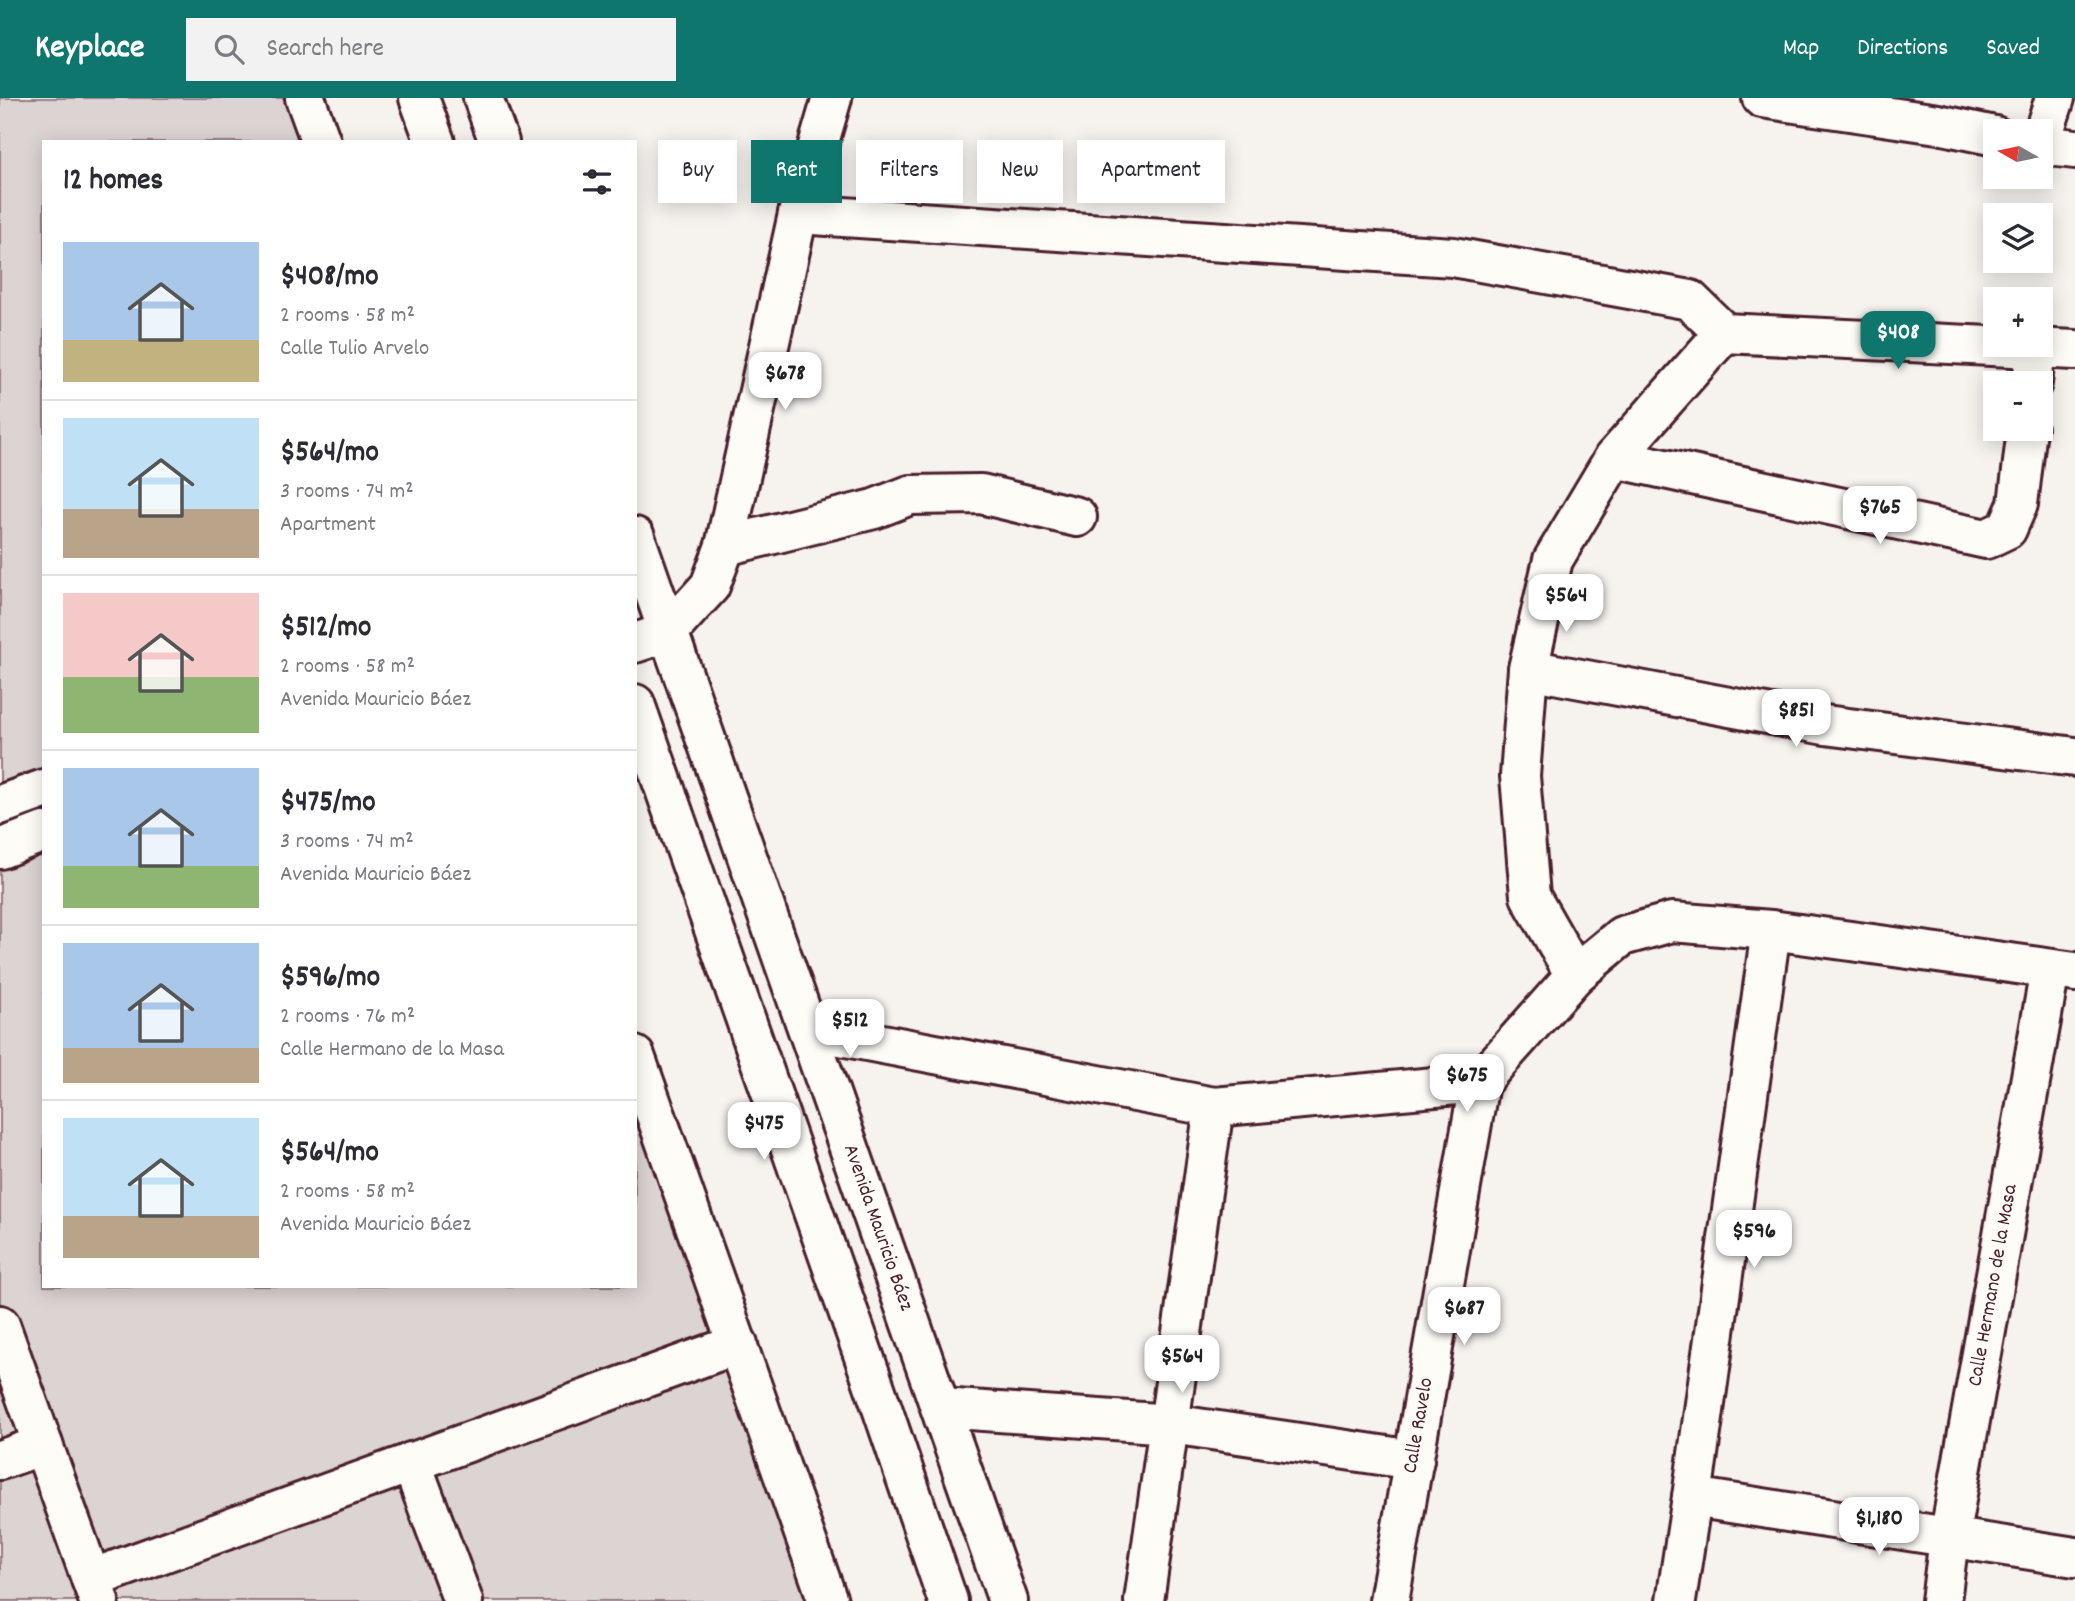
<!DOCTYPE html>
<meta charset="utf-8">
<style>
:root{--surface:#fff;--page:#f2f2f3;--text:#2b2b33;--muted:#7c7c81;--line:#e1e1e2;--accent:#0f766e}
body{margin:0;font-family:Dekko,sans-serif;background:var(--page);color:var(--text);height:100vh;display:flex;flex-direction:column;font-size:26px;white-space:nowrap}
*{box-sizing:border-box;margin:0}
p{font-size:23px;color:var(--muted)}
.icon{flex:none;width:38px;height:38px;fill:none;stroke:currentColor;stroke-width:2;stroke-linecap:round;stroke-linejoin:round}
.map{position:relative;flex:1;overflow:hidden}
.side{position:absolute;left:42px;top:42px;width:595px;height:1148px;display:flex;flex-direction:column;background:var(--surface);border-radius:0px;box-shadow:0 4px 18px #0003}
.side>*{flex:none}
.hud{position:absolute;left:658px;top:42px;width:665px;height:63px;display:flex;gap:14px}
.needle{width:46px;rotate:279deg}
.fabs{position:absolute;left:1983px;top:21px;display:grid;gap:14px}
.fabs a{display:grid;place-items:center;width:70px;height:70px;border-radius:0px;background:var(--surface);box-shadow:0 4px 18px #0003;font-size:35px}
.price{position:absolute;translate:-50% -60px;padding:0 16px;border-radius:14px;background:#fff;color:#222;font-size:23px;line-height:46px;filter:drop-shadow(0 2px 4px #0008)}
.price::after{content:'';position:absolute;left:50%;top:42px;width:21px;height:16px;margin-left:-10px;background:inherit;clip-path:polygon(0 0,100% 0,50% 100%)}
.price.active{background:var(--accent);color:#fff}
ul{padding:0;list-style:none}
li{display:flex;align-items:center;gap:21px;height:175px;padding:0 21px}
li+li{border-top:2px solid var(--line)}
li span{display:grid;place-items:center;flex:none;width:196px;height:140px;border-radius:0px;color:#555}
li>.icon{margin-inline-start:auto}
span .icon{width:84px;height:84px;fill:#fffc;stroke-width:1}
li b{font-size:30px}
h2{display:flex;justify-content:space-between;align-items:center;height:84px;padding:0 21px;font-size:30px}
.tag{padding:0 24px;border-radius:0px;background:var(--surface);box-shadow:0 4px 18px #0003;font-size:24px;line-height:63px}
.tag.active{background:var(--accent);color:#fff}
header{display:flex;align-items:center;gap:42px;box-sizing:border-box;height:98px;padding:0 35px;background:var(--accent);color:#fff}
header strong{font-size:33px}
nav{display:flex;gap:38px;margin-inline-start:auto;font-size:24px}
.search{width:490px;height:63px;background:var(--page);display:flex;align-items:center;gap:18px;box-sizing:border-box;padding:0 24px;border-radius:0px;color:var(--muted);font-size:26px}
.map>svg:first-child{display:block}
.green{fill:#dcd4d2;stroke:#937a7e;stroke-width:2}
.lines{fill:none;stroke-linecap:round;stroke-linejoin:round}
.minor-casing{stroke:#4a1f2b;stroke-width:44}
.major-casing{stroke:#4a1f2b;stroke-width:44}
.minor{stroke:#fdfcf7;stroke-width:38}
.major{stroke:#fdfcf7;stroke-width:38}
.labels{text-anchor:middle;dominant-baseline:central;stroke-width:5;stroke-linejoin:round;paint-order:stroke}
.street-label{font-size:21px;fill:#4a1f2b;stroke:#fdfcf7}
</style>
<header>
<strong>Keyplace</strong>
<div class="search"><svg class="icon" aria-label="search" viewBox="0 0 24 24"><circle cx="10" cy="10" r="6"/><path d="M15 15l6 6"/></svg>Search here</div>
<nav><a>Map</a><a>Directions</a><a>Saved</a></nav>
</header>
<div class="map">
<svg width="2075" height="1503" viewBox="0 0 2075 1503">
<rect width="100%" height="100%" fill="#f6f3ef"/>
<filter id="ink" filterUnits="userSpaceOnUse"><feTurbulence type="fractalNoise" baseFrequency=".0143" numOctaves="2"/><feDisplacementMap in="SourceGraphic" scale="14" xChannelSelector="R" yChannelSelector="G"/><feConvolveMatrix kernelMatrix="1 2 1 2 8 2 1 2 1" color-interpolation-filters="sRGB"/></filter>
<g filter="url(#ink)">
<path class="green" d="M 0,0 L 308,0 L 321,44 L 44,44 L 44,1188 L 635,1188 L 635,964 L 836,1503 L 0,1503 Z"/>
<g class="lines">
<g class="minor-casing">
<g id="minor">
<path d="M 305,0 L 321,44"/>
<path d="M 1762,0 L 1938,26 L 1995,38"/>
<path d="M 2040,46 L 2055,0"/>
<path d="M 2040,47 L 2075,51"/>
<path d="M 798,116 L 1453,159 L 1690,202 L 1724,235"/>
<path d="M 1724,235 L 2075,252"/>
<path d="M 2032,285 L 2036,250"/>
<path d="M 1614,360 L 1986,441 L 2007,431 L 2018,406 L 2027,331"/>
<path d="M 725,448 L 874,411 L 910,397 L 981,396 L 1077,419"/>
<path d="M 635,545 L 668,534 L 710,488 L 725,448 L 798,116 L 832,0"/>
<path d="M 1528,571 L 1825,627 L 2075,659"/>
<path d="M 0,707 L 44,691"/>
<path d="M 0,751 L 44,734"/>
<path d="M 1575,877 L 1530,798 L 1520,678 L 1528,571 L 1553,462 L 1614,360 L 1724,235"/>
<path d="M 809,932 L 1214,1009 L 1479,985 L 1575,877 L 1622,838 L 1672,824 L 1771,832 L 2075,874"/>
<path d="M 635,958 L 828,1503"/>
<path d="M 0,1227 L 99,1503"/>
<path d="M 941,1310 L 1171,1326 L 1414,1362"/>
<path d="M 0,1362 L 43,1347"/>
<path d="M 411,1364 L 463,1503"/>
<path d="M 1692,1399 L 2075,1459"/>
<path d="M 91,1481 L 738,1246"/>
<path d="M 1144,1503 L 1214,1009"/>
<path id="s1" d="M 1389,1503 L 1479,985"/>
<path d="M 1676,1503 L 1692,1399 L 1771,832"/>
<path id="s2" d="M 1941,1503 L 1949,1441 L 2050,872"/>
</g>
</g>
<g class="major-casing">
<g id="major">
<path d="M 419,0 L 435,44"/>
<path d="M 483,0 L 499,44"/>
<path id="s3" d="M 635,439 L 1008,1503"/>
<path d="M 635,606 L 881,1307 L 948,1503"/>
</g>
</g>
<use href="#minor" class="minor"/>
<use href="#major" class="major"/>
</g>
</g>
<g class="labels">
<g class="street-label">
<text stroke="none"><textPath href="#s3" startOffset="732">Avenida Mauricio Báez</textPath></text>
<text stroke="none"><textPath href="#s2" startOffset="320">Calle Hermano de la Masa</textPath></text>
<text stroke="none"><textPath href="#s1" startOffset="178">Calle Ravelo</textPath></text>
</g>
</g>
</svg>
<div class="fabs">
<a><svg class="needle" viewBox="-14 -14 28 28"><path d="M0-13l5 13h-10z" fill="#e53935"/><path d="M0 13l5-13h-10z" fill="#7c7c81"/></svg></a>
<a><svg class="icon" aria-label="layers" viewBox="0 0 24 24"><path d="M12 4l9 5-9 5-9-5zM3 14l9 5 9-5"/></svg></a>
<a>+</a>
<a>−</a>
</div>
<b class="price active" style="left:1898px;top:273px">$408</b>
<b class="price" style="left:785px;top:314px">$678</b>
<b class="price" style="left:1880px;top:448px">$765</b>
<b class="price" style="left:1566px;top:536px">$564</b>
<b class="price" style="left:1796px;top:651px">$851</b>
<b class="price" style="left:850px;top:961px">$512</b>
<b class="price" style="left:1467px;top:1016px">$675</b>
<b class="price" style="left:764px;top:1064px">$475</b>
<b class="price" style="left:1754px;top:1172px">$596</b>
<b class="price" style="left:1464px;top:1249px">$687</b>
<b class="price" style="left:1182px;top:1297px">$564</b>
<b class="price" style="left:1879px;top:1459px">$1,180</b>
<div class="hud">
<a class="tag">Buy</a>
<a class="tag active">Rent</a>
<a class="tag">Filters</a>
<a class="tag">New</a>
<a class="tag">Apartment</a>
</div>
<section class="side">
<h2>12 homes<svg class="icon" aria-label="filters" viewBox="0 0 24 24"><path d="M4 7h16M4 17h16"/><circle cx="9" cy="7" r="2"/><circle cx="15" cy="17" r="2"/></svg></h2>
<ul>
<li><span style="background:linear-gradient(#a9c7e8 70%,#c2b280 0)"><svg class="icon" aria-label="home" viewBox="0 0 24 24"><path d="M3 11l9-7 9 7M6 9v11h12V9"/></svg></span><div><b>$408/mo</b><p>2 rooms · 58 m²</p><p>Calle Tulio Arvelo</p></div></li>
<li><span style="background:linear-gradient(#bfe0f5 65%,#b9a48a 0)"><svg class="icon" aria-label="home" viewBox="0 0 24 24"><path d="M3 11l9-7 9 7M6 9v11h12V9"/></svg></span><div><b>$564/mo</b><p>3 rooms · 74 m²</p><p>Apartment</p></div></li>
<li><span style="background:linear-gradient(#f6c9c9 60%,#8fb573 0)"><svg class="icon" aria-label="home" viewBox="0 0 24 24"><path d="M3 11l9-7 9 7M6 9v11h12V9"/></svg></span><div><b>$512/mo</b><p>2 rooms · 58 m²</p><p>Avenida Mauricio Báez</p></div></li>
<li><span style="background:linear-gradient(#a9c7e8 70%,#8fb573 0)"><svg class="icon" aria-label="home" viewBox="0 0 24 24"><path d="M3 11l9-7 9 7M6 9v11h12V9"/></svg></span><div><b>$475/mo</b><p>3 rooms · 74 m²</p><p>Avenida Mauricio Báez</p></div></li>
<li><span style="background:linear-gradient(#a9c7e8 75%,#b9a48a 0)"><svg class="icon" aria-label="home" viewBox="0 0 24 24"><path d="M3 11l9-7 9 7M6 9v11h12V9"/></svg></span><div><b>$596/mo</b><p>2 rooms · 76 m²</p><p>Calle Hermano de la Masa</p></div></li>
<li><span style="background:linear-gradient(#bfe0f5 70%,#b9a48a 0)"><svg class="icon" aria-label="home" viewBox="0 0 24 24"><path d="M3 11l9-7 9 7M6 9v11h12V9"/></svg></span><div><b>$564/mo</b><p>2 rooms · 58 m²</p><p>Avenida Mauricio Báez</p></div></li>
</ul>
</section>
</div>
